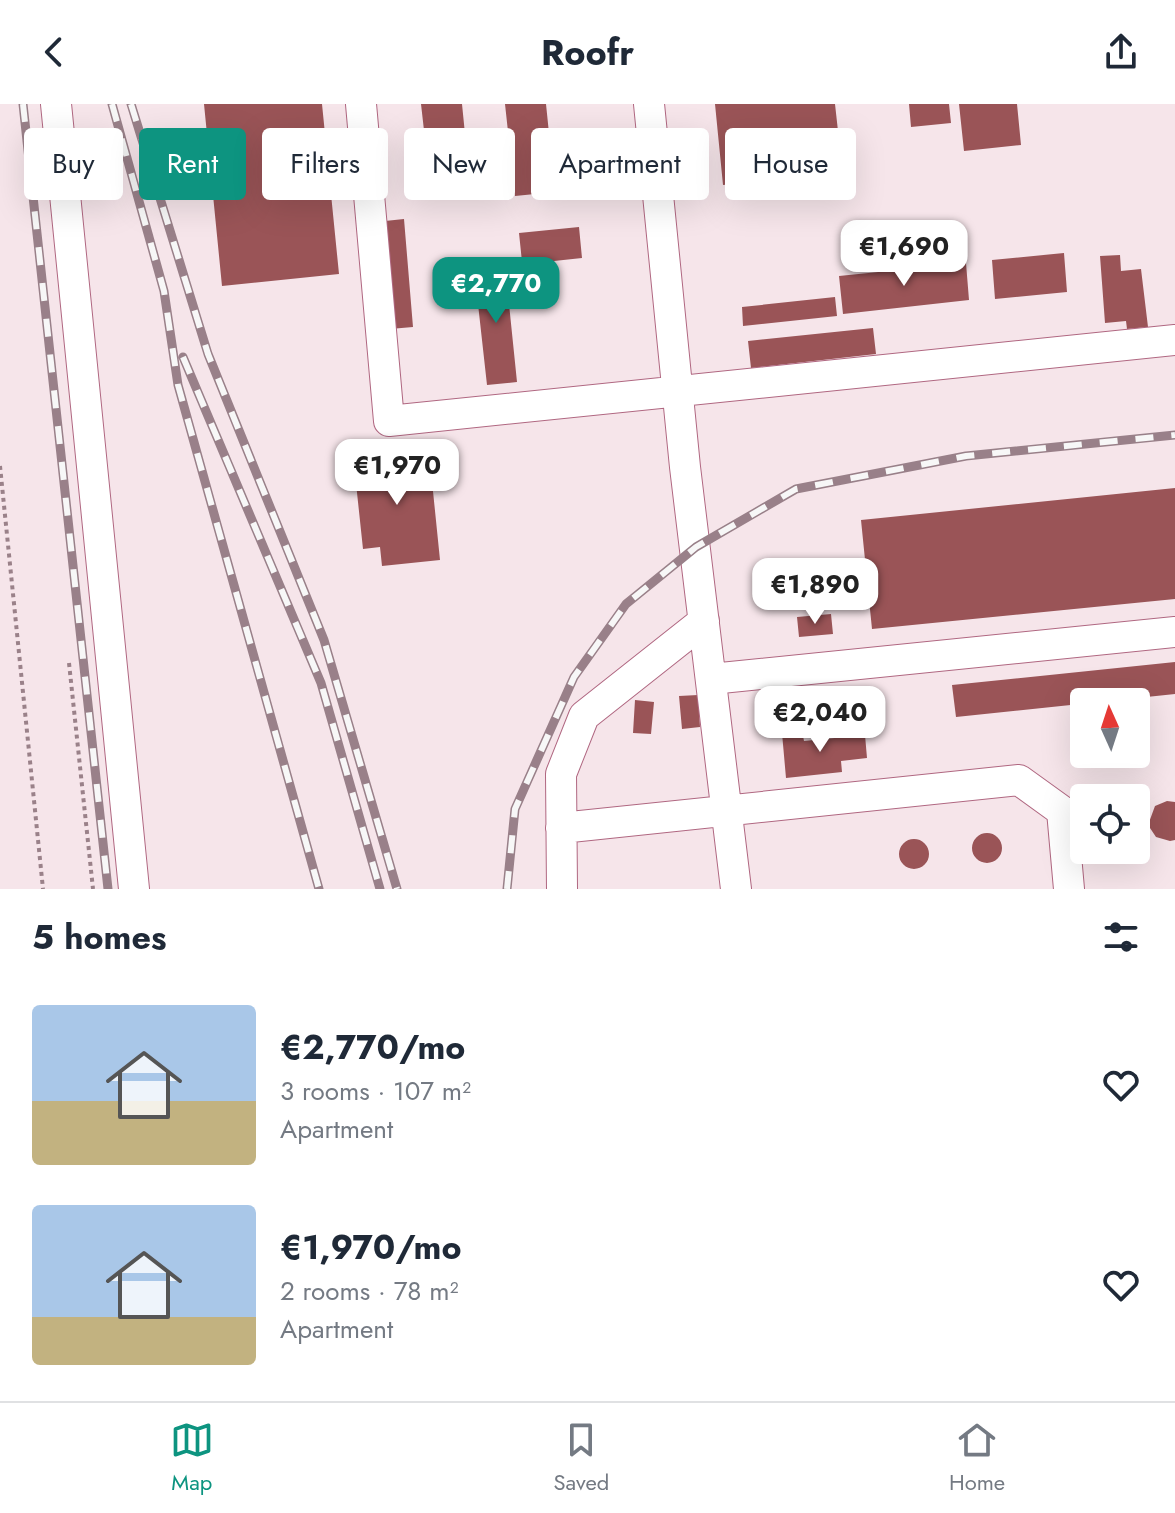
<!DOCTYPE html>
<meta charset="utf-8">
<style>
:root{--surface:#fff;--page:#f2f2f3;--text:#1f2937;--muted:#747a83;--line:#e0e1e3;--accent:#0d9480}
body{margin:0;font-family:Jost,sans-serif;background:var(--page);color:var(--text);height:100vh;display:flex;flex-direction:column;font-size:30px;white-space:nowrap}
*{box-sizing:border-box;margin:0}
p{font-size:26px;color:var(--muted)}
.icon{flex:none;width:44px;height:44px;fill:none;stroke:currentColor;stroke-width:2;stroke-linecap:round;stroke-linejoin:round}
.map{position:relative;height:785px;overflow:hidden}
.side{display:flex;flex-direction:column;background:var(--surface);flex:1}
.side>*{flex:none}
.guide{position:absolute;left:24px;top:24px;width:1128px;height:72px;display:flex;gap:16px}
.needle{width:52px;rotate:357deg}
.controls{position:absolute;left:1070px;top:584px;display:grid;gap:16px}
.controls a{display:grid;place-items:center;width:80px;height:80px;border-radius:8px;background:var(--surface);box-shadow:0 8px 32px #0002;font-size:40px}
.price{position:absolute;translate:-50% -68px;padding:0 18px;border-radius:16px;background:#fff;color:#222;font-size:26px;line-height:52px;filter:drop-shadow(0 2px 4px #0008)}
.price::after{content:'';position:absolute;left:50%;top:48px;width:24px;height:18px;margin-left:-12px;background:inherit;clip-path:polygon(0 0,100% 0,50% 100%)}
.price.on{background:var(--accent);color:#fff}
ul{padding:0;list-style:none}
li{display:flex;align-items:center;gap:24px;height:200px;padding:0 32px}
li span{display:grid;place-items:center;flex:none;width:224px;height:160px;border-radius:8px;color:#555}
li>.icon{margin-inline-start:auto}
span .icon{width:96px;height:96px;fill:#fffc;stroke-width:1}
li b{font-size:34px}
h2{display:flex;justify-content:space-between;align-items:center;height:96px;padding:0 32px;font-size:34px}
.chip{padding:0 28px;border-radius:8px;background:var(--surface);box-shadow:0 8px 32px #0002;font-size:28px;line-height:72px}
.chip.on{background:var(--accent);color:#fff}
header{display:flex;justify-content:space-between;align-items:center;height:104px;padding:0 32px;background:var(--surface);font-size:36px;font-weight:700}
.dock{display:flex;justify-content:space-around;align-items:center;height:112px;border-top:2px solid var(--line);background:var(--surface);font-size:22px;color:var(--muted)}
.dock a{display:grid;justify-items:center;gap:4px}
.dock .on{color:var(--accent)}
.map>svg:first-child{display:block}
.building{fill:#9a5457}
.lines{fill:none;stroke-linecap:round;stroke-linejoin:round}
.minor-casing{stroke:#b06781;stroke-width:32}
.path{stroke:#9a8189;stroke-width:4;stroke-dasharray:4 4;stroke-linecap:butt}
.minor{stroke:#fff;stroke-width:30}
.rail-casing{stroke:#998089;stroke-width:9}
.rail{stroke:#f7f7f7;stroke-width:6;stroke-dasharray:18;stroke-linecap:butt}
</style>
<header><svg class="icon" aria-label="back" viewBox="0 0 24 24"><path d="M15 5l-7 7 7 7"/></svg>Roofr<svg class="icon" aria-label="share" viewBox="0 0 24 24"><path d="M12 15V3M7 8l5-5 5 5M5 13v7h14v-7"/></svg></header>
<div class="map">
<svg width="1175" height="785" viewBox="0 0 1175 785">
<rect width="100%" height="100%" fill="#f6e5ea"/>
<path class="building" d="M 204,0 L 322,0 L 339,170 L 222,182 Z
M 421,0 L 462,0 L 466,40 L 426,44 Z
M 505,0 L 546,0 L 555,88 L 515,92 Z
M 715,0 L 835,0 L 841,54 L 820,56 L 818,38 L 778,41 L 781,75 L 723,81 Z
M 909,0 L 949,0 L 951,19 L 911,23 Z
M 959,0 L 1017,0 L 1021,41 L 964,47 Z
M 404,115 L 413,223 L 390,225 L 385,117 Z
M 579,123 L 582,154 L 554,157 L 556,174 L 524,177 L 519,129 Z
M 1064,149 L 1067,188 L 995,195 L 992,156 Z
M 1120,151 L 1121,167 L 1141,165 L 1148,223 L 1127,225 L 1126,217 L 1105,219 L 1100,152 Z
M 966,159 L 969,196 L 843,210 L 839,172 Z
M 505,161 L 517,278 L 487,281 L 474,164 Z
M 835,193 L 837,212 L 743,222 L 742,203 Z
M 873,224 L 876,250 L 751,264 L 748,237 Z
M 381,348 L 382,353 L 429,348 L 440,456 L 382,462 L 380,443 L 363,445 L 353,351 Z
M 1175,384 L 1175,495 L 872,525 L 861,416 Z
M 831,510 L 833,530 L 799,533 L 797,513 Z
M 1175,558 L 1175,590 L 956,613 L 952,581 Z
M 698,591 L 700,623 L 682,625 L 679,592 Z
M 635,596 L 654,598 L 651,630 L 633,629 Z
M 802,627 L 804,637 L 865,631 L 867,654 L 841,657 L 842,668 L 786,674 L 782,629 Z
M 1167,697 L 1175,698 L 1175,736 L 1170,737 L 1156,733 L 1148,721 L 1155,702 Z
M972 744a15 15 0 1 1 30 0a15 15 0 1 1-30 0Z
M899 750a15 15 0 1 1 30 0a15 15 0 1 1-30 0Z"/>
<g class="lines">
<g class="minor-casing">
<path id="minor" d="M 56,0 L 134,785
M 361,0 L 389,317 L 1175,236
M 649,0 L 685,363 L 736,785
M 711,575 L 1175,528
M 561,724 L 1019,676 L 1062,707 L 1069,785
M 562,785 L 561,670 L 584,612 L 704,517"/>
</g>
<path class="path" d="M 0,362 L 43,785
M 69,559 L 93,785"/>
<use href="#minor" class="minor"/>
<g class="rail-casing">
<path id="rail" d="M 23,0 L 108,785
M 112,0 L 164,187 L 178,281 L 319,785
M 131,0 L 208,250 L 324,536 L 397,785
M 183,253 L 321,579 L 380,785
M 507,785 L 515,705 L 574,573 L 626,500 L 696,443 L 796,385 L 966,352 L 1175,331"/>
</g>
<use href="#rail" class="rail"/>
</g>
</svg>
<div class="controls">
<a><svg class="needle" viewBox="-14 -14 28 28"><path d="M0-13l5 13h-10z" fill="#e53935"/><path d="M0 13l5-13h-10z" fill="#747a83"/></svg></a>
<a><svg class="icon" aria-label="locate" viewBox="0 0 24 24"><circle cx="12" cy="12" r="6"/><path d="M12 2v4M12 18v4M2 12h4M18 12h4"/></svg></a>
</div>
<b class="price" style="left:904px;top:184px">€1,690</b>
<b class="price on" style="left:496px;top:221px">€2,770</b>
<b class="price" style="left:397px;top:403px">€1,970</b>
<b class="price" style="left:815px;top:522px">€1,890</b>
<b class="price" style="left:820px;top:650px">€2,040</b>
<div class="guide">
<a class="chip">Buy</a>
<a class="chip on">Rent</a>
<a class="chip">Filters</a>
<a class="chip">New</a>
<a class="chip">Apartment</a>
<a class="chip">House</a>
</div>
</div>
<section class="side">
<h2>5 homes<svg class="icon" aria-label="filters" viewBox="0 0 24 24"><path d="M4 7h16M4 17h16"/><circle cx="9" cy="7" r="2"/><circle cx="15" cy="17" r="2"/></svg></h2>
<ul>
<li><span style="background:linear-gradient(#a9c7e8 60%,#c2b280 0)"><svg class="icon" aria-label="home" viewBox="0 0 24 24"><path d="M3 11l9-7 9 7M6 9v11h12V9"/></svg></span><div><b>€2,770/mo</b><p>3 rooms · 107 m²</p><p>Apartment</p></div><svg class="icon" aria-label="heart" viewBox="0 0 24 24"><path d="M12 20l-8-8c-3-5 5-10 8-4 3-6 11-1 8 4z"/></svg></li>
<li><span style="background:linear-gradient(#a9c7e8 70%,#c2b280 0)"><svg class="icon" aria-label="home" viewBox="0 0 24 24"><path d="M3 11l9-7 9 7M6 9v11h12V9"/></svg></span><div><b>€1,970/mo</b><p>2 rooms · 78 m²</p><p>Apartment</p></div><svg class="icon" aria-label="heart" viewBox="0 0 24 24"><path d="M12 20l-8-8c-3-5 5-10 8-4 3-6 11-1 8 4z"/></svg></li>
</ul>
</section>
<nav class="dock">
<a class="on"><svg class="icon" aria-label="map" viewBox="0 0 24 24"><path d="M3 6l6-2 6 2 6-2v14l-6 2-6-2-6 2zM9 4v14M15 6v14"/></svg>Map</a>
<a><svg class="icon" aria-label="saved" viewBox="0 0 24 24"><path d="M7 4h10v16l-5-4-5 4z"/></svg>Saved</a>
<a><svg class="icon" aria-label="home" viewBox="0 0 24 24"><path d="M3 11l9-7 9 7M6 9v11h12V9"/></svg>Home</a>
</nav>
